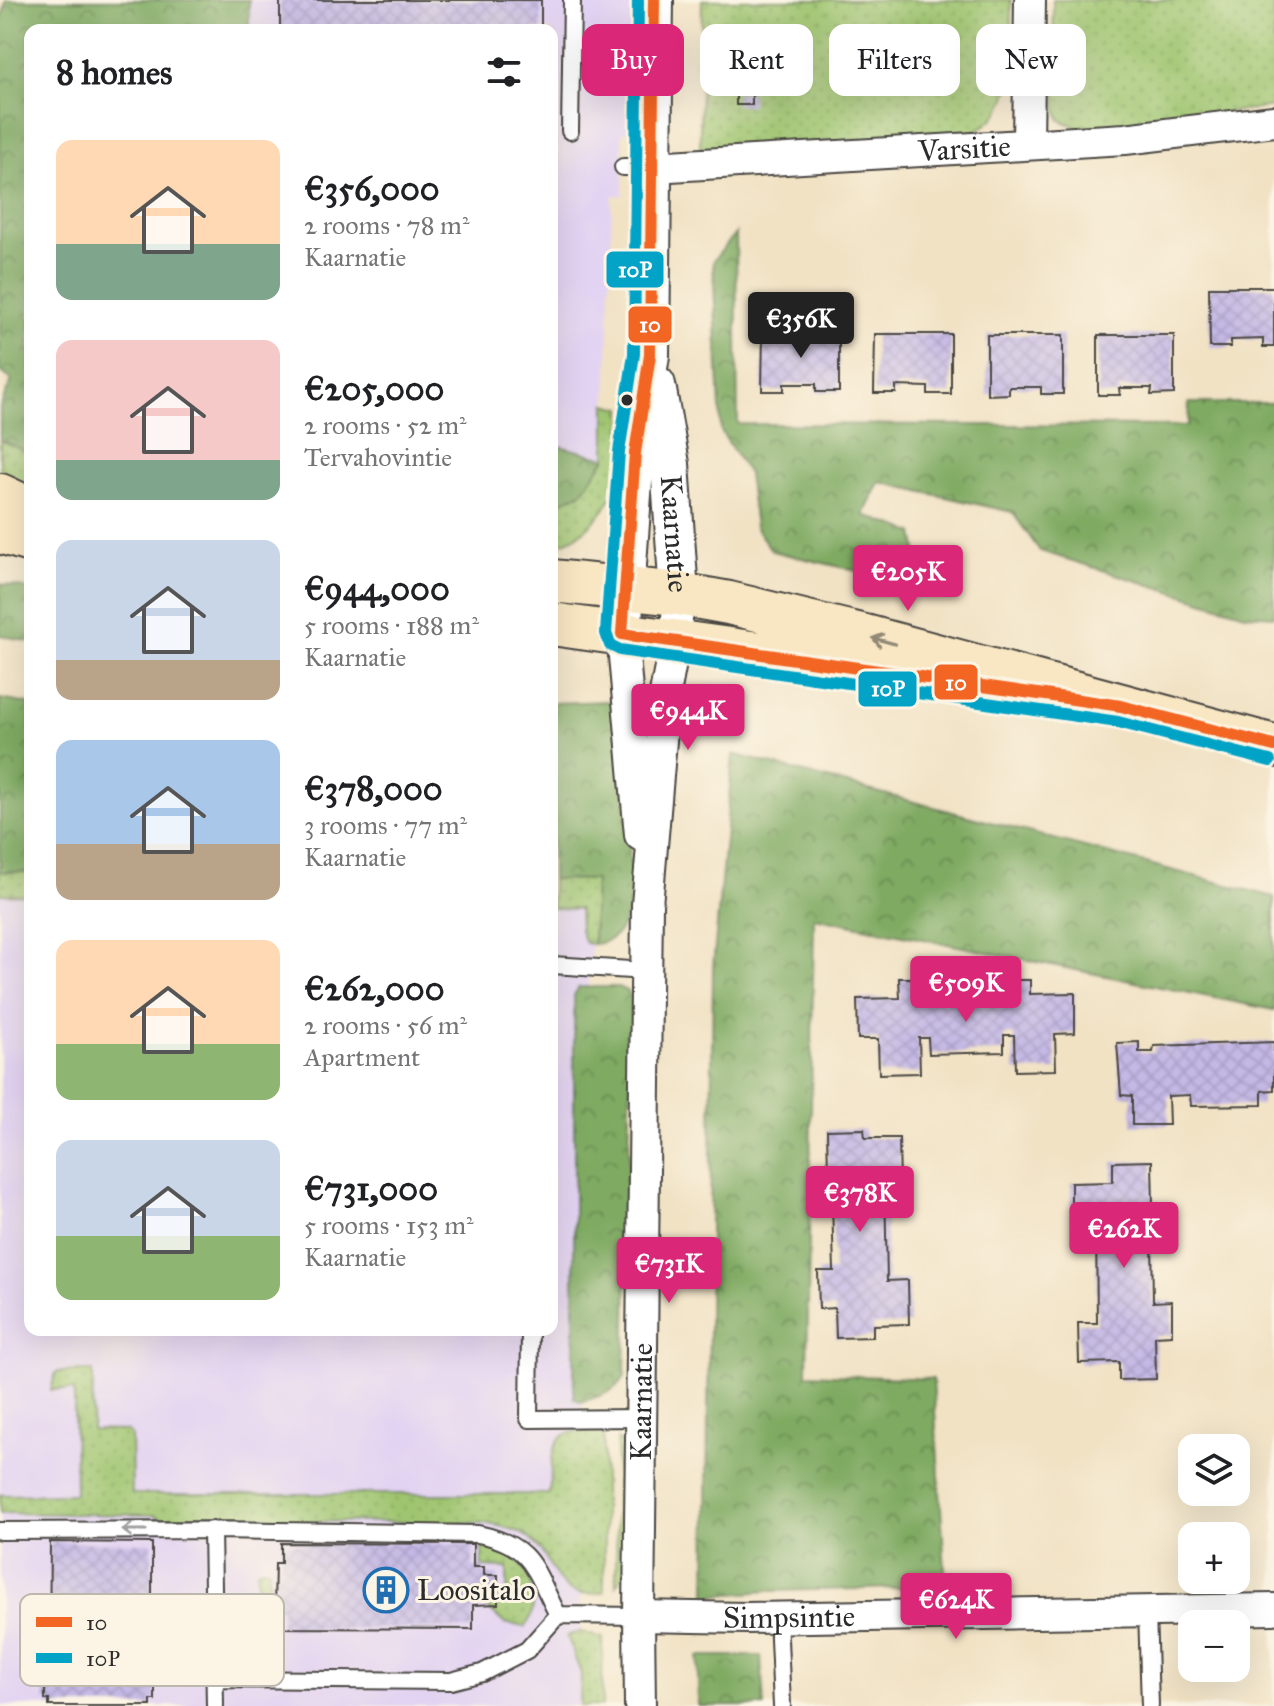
<!DOCTYPE html>
<meta charset="utf-8">
<style>
:root{--surface:#fff;--page:#f2f2f2;--text:#202124;--muted:#757577;--accent:#db2777}
body{margin:0;font-family:"IM FELL Great Primer",serif;background:var(--page);color:var(--text);height:100vh;display:flex;flex-direction:column;font-size:30px;white-space:nowrap}
*{box-sizing:border-box;margin:0}
p{font-size:26px;color:var(--muted)}
.icon{flex:none;width:44px;height:44px;fill:none;stroke:currentColor;stroke-width:2;stroke-linecap:round;stroke-linejoin:round}
.map{position:relative;flex:1;overflow:hidden}
.drawer{position:absolute;left:24px;top:24px;width:534px;height:1312px;display:flex;flex-direction:column;background:var(--surface);border-radius:16px;box-shadow:0 8px 32px #0002}
.drawer>*{flex:none}
.guide{position:absolute;left:582px;top:24px;width:572px;height:72px;display:flex;gap:16px}
.buttons{position:absolute;left:1178px;top:1434px;display:grid;gap:16px}
.buttons a{display:grid;place-items:center;width:72px;height:72px;border-radius:16px;background:var(--surface);box-shadow:0 8px 32px #0002;font-size:40px}
.price{position:absolute;translate:-50% -68px;padding:0 18px;border-radius:8px;background:var(--accent);color:#fff;font-size:26px;line-height:52px;filter:drop-shadow(0 2px 4px #0008)}
.price::after{content:'';position:absolute;left:50%;top:48px;width:24px;height:18px;margin-left:-12px;background:inherit;clip-path:polygon(0 0,100% 0,50% 100%)}
.price.on{background:#222;color:#fff}
ul{padding:0;list-style:none}
li{display:flex;align-items:center;gap:24px;height:200px;padding:0 32px}
li span{display:grid;place-items:center;flex:none;width:224px;height:160px;border-radius:16px;color:#555}
li>.icon{margin-inline-start:auto}
span .icon{width:96px;height:96px;fill:#fffc;stroke-width:1}
li b{font-size:34px}
h2{display:flex;justify-content:space-between;align-items:center;height:96px;padding:0 32px;font-size:34px}
.chip{padding:0 28px;border-radius:16px;background:var(--surface);box-shadow:0 8px 32px #0002;font-size:28px;line-height:72px}
.chip.on{background:var(--accent);color:#fff}
.map>svg:first-child{display:block}
.built{fill:#e3d3f2}
.grass{fill:url(#grass-dots);stroke:#65784e;stroke-width:2}
.forest{fill:url(#forest-crowns);stroke:#556a46;stroke-width:2}
.building{fill:url(#building-cross-hatch)}
.lines{fill:none;stroke-linecap:round;stroke-linejoin:round}
.service-casing{stroke:#494642;stroke-width:20}
.minor-casing{stroke:#494642;stroke-width:34}
.tertiary-casing{stroke:#494642;stroke-width:42}
.secondary-casing{stroke:#494642;stroke-width:46}
.service{stroke:#fff;stroke-width:16}
.minor{stroke:#fff;stroke-width:30}
.tertiary{stroke:#fff;stroke-width:38}
.secondary{stroke:#f9e7c3;stroke-width:42}
.bus-1-casing{stroke:#fcf5e5;stroke-width:18}
.bus-2-casing{stroke:#fcf5e5;stroke-width:18}
.bus-1{stroke:#f26522;stroke-width:12}
.bus-2{stroke:#02a3c6;stroke-width:12}
.oneway{stroke:#928977}
.oneway2{stroke:#a0a0a0}
.bus-dot{fill:#2b2b2b;stroke:#fcf5e5;stroke-width:3}
.labels{text-anchor:middle;dominant-baseline:central;stroke-width:6;stroke-linejoin:round;paint-order:stroke}
.street-label{font-size:30px;fill:#2b2b2b;stroke:#fcf5e5}
.poi-label{font-size:30px;fill:#2b2b2b;stroke:#fcf5e5;text-anchor:start}
.key{fill:#fcf5e5;stroke:#bdb8ad;stroke-width:2}
.key-label{font-size:22px;fill:#2b2b2b}
.line-badge{stroke:#fcf5e5;stroke-width:3}
.badge-label{font-size:22px;text-anchor:middle;font-weight:bold;fill:#fff}
</style>
<div class="map">
<svg width="1274" height="1706" viewBox="0 0 1274 1706">
<defs>
<pattern id="grass-dots" width="8" height="8" patternUnits="userSpaceOnUse" patternTransform="scale(2)"><rect width="8" height="8" fill="#9fc570"/><path d="M2 2h.1M6 6h.1" fill="none" stroke="#89a961" stroke-width="1.8" stroke-linecap="round"/></pattern>
<pattern id="forest-crowns" width="20" height="18" patternUnits="userSpaceOnUse" patternTransform="scale(2)"><rect width="20" height="18" fill="#7faa62"/><path d="M2 6a3 3 0 1 1 6 0M12 15a3 3 0 1 1 6 0" fill="none" stroke="#688b51"/></pattern>
<pattern id="building-cross-hatch" width="8" height="8" patternUnits="userSpaceOnUse" patternTransform="scale(2)"><rect width="8" height="8" fill="#c4b8e5"/><path d="M0 0l8 8M0 8l8-8" fill="none" stroke="#a99ec5"/></pattern>
</defs>
<rect width="100%" height="100%" fill="#fcf5e5"/>
<filter id="ink" filterUnits="userSpaceOnUse"><feTurbulence type="fractalNoise" baseFrequency=".0125" numOctaves="2"/><feDisplacementMap in="SourceGraphic" scale="16" xChannelSelector="R" yChannelSelector="G"/><feConvolveMatrix kernelMatrix="1 2 1 2 8 2 1 2 1" color-interpolation-filters="sRGB"/></filter>
<filter id="wash" filterUnits="userSpaceOnUse"><feTurbulence type="fractalNoise" baseFrequency=".006" numOctaves="4" result="noise"/><feDisplacementMap in="SourceGraphic" scale="32" xChannelSelector="R" yChannelSelector="G"/><feGaussianBlur stdDeviation="1.8" result="paint"/><feColorMatrix in="noise" values="0 0 0 0 0 0 0 0 0 0 0 0 0 0 0 0 0 1.4 0 .05"/><feComposite in="paint" operator="in"/></filter>
<g filter="url(#wash)">
<rect width="100%" height="100%" fill="#f1e2c4"/>
<path class="built" d="M 249,0 L 634,0 L 633,126 L 628,131 L 622,133 L 623,195 L 612,196 L 606,458 L 552,444 L 552,30 L 249,30 Z
M 0,872 L 30,872 L 30,1330 L 552,1330 L 552,879 L 595,880 L 584,1057 L 580,1706 L 0,1706 Z"/>
<path class="grass" d="M 702,0 L 1011,0 L 1011,82 C 1005,107 995,124 969,133 L 714,149 L 700,148 Z
M 1053,0 L 1274,0 L 1274,107 L 1080,128 L 1060,120 L 1056,105 Z
M 606,404 L 622,408 C 622,427 624,447 621,465 C 617,502 588,538 552,546 L 552,506 L 582,492 L 606,458 Z
M 0,440 L 30,453 L 30,489 L 0,476 Z
M 0,872 L 30,872 L 30,895 L 0,894 Z
M 552,879 L 595,880 L 593,944 L 585,943 L 580,930 L 579,909 L 552,908 Z
M 93,1371 L 92,1430 L 127,1431 L 131,1435 L 132,1494 L 549,1494 C 554,1453 545,1421 604,1434 L 604,1592 C 553,1603 559,1565 531,1540 C 519,1529 500,1526 484,1523 L 167,1520 L 153,1515 L 0,1513 L 0,1495 L 75,1494 L 74,1390 L 51,1390 L 56,1372 Z
M 617,1439 L 626,1447 L 628,1455 L 627,1569 L 616,1586 Z
M 482,1548 C 489,1548 495,1548 502,1550 C 530,1561 543,1604 525,1627 L 504,1623 L 487,1608 L 487,1604 L 507,1604 L 507,1568 L 482,1567 Z
M 261,1568 L 269,1569 L 270,1637 L 256,1656 L 257,1570 Z
M 580,1632 L 603,1638 L 602,1706 L 580,1706 L 581,1674 L 567,1636 Z"/>
<path class="forest" d="M 6,0 L 249,0 L 249,30 L 30,30 L 30,453 L 0,440 L 0,407 L 12,380 L 0,371 L 0,28 Z
M 736,233 L 738,424 L 1188,426 L 1189,403 L 1274,403 L 1274,616 L 1245,614 L 1040,551 L 1012,512 L 879,482 L 864,515 L 914,533 L 919,559 L 857,571 L 772,551 L 755,527 L 748,474 L 721,431 L 713,261 Z
M 552,444 L 606,458 L 582,492 L 552,506 Z
M 0,584 L 30,589 L 30,642 L 0,635 Z
M 0,699 L 30,704 L 30,872 L 0,872 Z
M 612,701 L 621,727 L 632,887 C 627,915 626,941 593,944 L 595,880 L 552,879 L 552,703 Z
M 733,754 L 1274,897 L 1274,1010 L 814,917 L 807,1374 L 933,1379 L 946,1587 L 769,1591 L 706,1596 L 713,967 Z
M 579,987 L 618,987 L 629,992 L 632,1002 L 625,1376 C 616,1392 598,1397 581,1402 L 574,1398 L 574,995 Z
M 698,1656 L 761,1656 L 764,1706 L 698,1706 Z"/>
<g id="blocks">
<path class="building" d="M 280,0 L 541,0 L 541,30 L 280,30 Z
M 736,92 L 752,93 L 752,105 L 736,105 Z
M 1209,287 L 1274,287 L 1274,347 L 1263,347 L 1263,339 L 1231,340 L 1231,347 L 1210,347 Z
M 763,331 L 839,332 L 839,392 L 816,392 L 816,384 L 784,384 L 784,391 L 762,391 Z
M 875,334 L 951,334 L 951,394 L 928,394 L 928,387 L 896,386 L 896,393 L 874,393 Z
M 987,335 L 1063,335 L 1063,394 L 1041,394 L 1041,387 L 1009,387 L 1009,394 L 987,395 Z
M 1098,335 L 1174,335 L 1174,394 L 1151,395 L 1152,388 L 1119,388 L 1120,395 L 1098,395 Z
M 899,978 L 934,978 L 934,998 L 998,997 L 998,980 L 1030,980 L 1030,994 L 1075,993 L 1075,1033 L 1055,1034 L 1056,1070 L 1015,1071 L 1014,1035 L 1004,1035 L 1004,1052 L 929,1054 L 928,1038 L 919,1038 L 920,1073 L 879,1074 L 878,1039 L 858,1039 L 857,999 L 900,998 Z
M 1139,1042 L 1139,1052 L 1153,1052 L 1154,1046 L 1274,1042 L 1274,1090 L 1262,1091 L 1262,1105 L 1191,1106 L 1190,1095 L 1168,1096 L 1169,1125 L 1132,1125 L 1132,1096 L 1121,1095 L 1117,1043 Z
M 864,1129 L 865,1138 L 899,1138 L 900,1185 L 885,1186 L 887,1281 L 908,1280 L 909,1324 L 873,1325 L 873,1337 L 836,1338 L 835,1308 L 819,1309 L 818,1271 L 834,1271 L 832,1202 L 816,1203 L 815,1172 L 828,1171 L 827,1130 Z
M 1152,1161 L 1153,1206 L 1168,1206 L 1169,1238 L 1152,1238 L 1153,1302 L 1172,1301 L 1172,1335 L 1155,1336 L 1156,1379 L 1119,1380 L 1119,1362 L 1079,1363 L 1078,1323 L 1097,1323 L 1096,1226 L 1071,1227 L 1071,1183 L 1113,1182 L 1113,1162 Z
M 50,1542 L 152,1543 L 152,1659 L 155,1658 L 155,1700 L 151,1700 L 151,1706 L 49,1706 L 49,1700 L 45,1700 L 45,1657 L 49,1657 Z
M 281,1543 L 473,1544 L 473,1567 L 484,1567 L 484,1575 L 498,1575 L 498,1604 L 473,1605 L 473,1629 L 281,1628 L 281,1608 L 274,1607 L 275,1563 L 281,1563 Z"/>
</g>
</g>
<g filter="url(#ink)">
<use href="#blocks" fill-opacity="0" stroke="#494642" stroke-width="2"/>
<g class="lines">
<g class="service-casing">
<path id="service" d="M 570,131 L 572,0
M 623,167 L 653,167
M 552,965 L 646,971
M 530,1330 L 529,1419 L 641,1418
M 212,1530 L 215,1706
M 0,1531 L 212,1530 L 478,1534 C 533,1545 534,1569 558,1615 L 639,1616
M 1147,1611 L 1150,1706
M 778,1617 L 782,1706
M 214,1679 L 451,1681 L 482,1673 L 527,1650 L 558,1615"/>
</g>
<g class="minor-casing">
<g id="minor">
<path d="M 1028,143 L 1030,0"/>
<path id="s1" d="M 653,167 L 1125,139 L 1274,121"/>
<path d="M 622,634 L 640,835"/>
<path id="s2" d="M 639,1616 L 747,1618 L 1274,1609"/>
<path id="s3" d="M 640,1706 L 639,1616 L 647,905 L 665,694 L 675,641 L 679,594"/>
</g>
</g>
<g class="tertiary-casing">
<g id="tertiary">
<path id="s4" d="M 656,385 L 670,464 L 679,594"/>
<path d="M 622,634 L 635,453 L 650,355 L 654,0"/>
</g>
</g>
<g class="secondary-casing">
<path id="secondary" d="M 0,495 L 30,509
M 0,532 L 30,541
M 552,581 L 679,594 L 729,603 L 865,636 L 1274,746
M 552,624 L 934,678"/>
</g>
<use href="#service" class="service"/>
<use href="#minor" class="minor"/>
<use href="#tertiary" class="tertiary"/>
<use href="#secondary" class="secondary"/>
<g class="bus-1-casing">
<path id="bus-1" d="M 654,0 L 650,355 L 635,453 L 622,634 L 1121,706 L 1274,746"/>
</g>
<g class="bus-2-casing">
<path id="bus-2" d="M 638,0 L 634,354 L 619,452 L 606,633 L 610,645 L 620,650 L 1118,722 L 1270,761"/>
</g>
<use href="#bus-1" class="bus-1"/>
<use href="#bus-2" class="bus-2"/>
</g>
<defs><path id="oneway-shaft" d="M-6 0H5M1.5-3L5.5 0L1.5 3" fill="none" stroke-width="1.6" stroke-linecap="round" stroke-linejoin="round" transform="scale(2)"/></defs>
<use class="oneway" href="#oneway-shaft" transform="translate(884 641) rotate(-165)"/>
<use class="oneway2" href="#oneway-shaft" transform="translate(134 1530) rotate(180)"/>
</g>
<defs>
<g id="building-ring" transform="scale(2.3)"><circle r="9.5" fill="#fcf5e5" stroke="#1f6fb2" stroke-width="1.5"/><path d="M-4-6H4V6H1V3H-1V6H-4ZM-2.5-4.3h1.7v1.8h-1.7ZM.8-4.3h1.7v1.8H.8ZM-2.5-1h1.7V.8h-1.7ZM.8-1h1.7V.8H.8Z" fill="#1f6fb2"/></g>
</defs>
<g fill-rule="evenodd">
<use href="#building-ring" x="386" y="1590"/>
</g>
<circle class="bus-dot" cx="627" cy="400" r="7"/>
<g class="labels">
<g class="street-label">
<text stroke="none"><textPath href="#s1" startOffset="312">Varsitie</textPath></text>
<text stroke="none"><textPath href="#s4" startOffset="150">Kaarnatie</textPath></text>
<text stroke="none"><textPath href="#s3" startOffset="304">Kaarnatie</textPath></text>
<text stroke="none"><textPath href="#s2" startOffset="150">Simpsintie</textPath></text>
</g>
<g class="poi-label">
<text x="417" y="1590">Loositalo</text>
</g>
</g>
<rect x="20" y="1594" width="264" height="92" rx="12" class="key"/>
<rect x="36" y="1617" width="36" height="10" fill="#f26522"/>
<rect x="36" y="1653" width="36" height="10" fill="#02a3c6"/>
<g class="key-label">
<text x="86" y="1630">10</text>
<text x="86" y="1666">10P</text>
</g>
<g class="line-badge">
<rect x="605" y="250" width="60" height="39" rx="8" fill="#02a3c6"/>
<rect x="627" y="305" width="46" height="39" rx="8" fill="#f26522"/>
<rect x="933" y="663" width="46" height="38" rx="8" fill="#f26522"/>
<rect x="857" y="670" width="61" height="38" rx="8" fill="#02a3c6"/>
</g>
<g class="badge-label">
<text x="635" y="277">10P</text>
<text x="650" y="332">10</text>
<text x="956" y="690">10</text>
<text x="888" y="696">10P</text>
</g>
</svg>
<div class="buttons">
<a><svg class="icon" aria-label="layers" viewBox="0 0 24 24"><path d="M12 4l9 5-9 5-9-5zM3 14l9 5 9-5"/></svg></a>
<a>+</a>
<a>−</a>
</div>
<b class="price on" style="left:801px;top:360px">€356K</b>
<b class="price" style="left:908px;top:613px">€205K</b>
<b class="price" style="left:688px;top:752px">€944K</b>
<b class="price" style="left:966px;top:1024px">€509K</b>
<b class="price" style="left:860px;top:1234px">€378K</b>
<b class="price" style="left:1124px;top:1270px">€262K</b>
<b class="price" style="left:669px;top:1305px">€731K</b>
<b class="price" style="left:956px;top:1641px">€624K</b>
<div class="guide">
<a class="chip on">Buy</a>
<a class="chip">Rent</a>
<a class="chip">Filters</a>
<a class="chip">New</a>
</div>
<section class="drawer">
<h2>8 homes<svg class="icon" aria-label="filters" viewBox="0 0 24 24"><path d="M4 7h16M4 17h16"/><circle cx="9" cy="7" r="2"/><circle cx="15" cy="17" r="2"/></svg></h2>
<ul>
<li><span style="background:linear-gradient(#ffd9b3 65%,#7fa58c 0)"><svg class="icon" aria-label="home" viewBox="0 0 24 24"><path d="M3 11l9-7 9 7M6 9v11h12V9"/></svg></span><div><b>€356,000</b><p>2 rooms · 78 m²</p><p>Kaarnatie</p></div></li>
<li><span style="background:linear-gradient(#f6c9c9 75%,#7fa58c 0)"><svg class="icon" aria-label="home" viewBox="0 0 24 24"><path d="M3 11l9-7 9 7M6 9v11h12V9"/></svg></span><div><b>€205,000</b><p>2 rooms · 52 m²</p><p>Tervahovintie</p></div></li>
<li><span style="background:linear-gradient(#c9d6e8 75%,#b9a48a 0)"><svg class="icon" aria-label="home" viewBox="0 0 24 24"><path d="M3 11l9-7 9 7M6 9v11h12V9"/></svg></span><div><b>€944,000</b><p>5 rooms · 188 m²</p><p>Kaarnatie</p></div></li>
<li><span style="background:linear-gradient(#a9c7e8 65%,#b9a48a 0)"><svg class="icon" aria-label="home" viewBox="0 0 24 24"><path d="M3 11l9-7 9 7M6 9v11h12V9"/></svg></span><div><b>€378,000</b><p>3 rooms · 77 m²</p><p>Kaarnatie</p></div></li>
<li><span style="background:linear-gradient(#ffd9b3 65%,#8fb573 0)"><svg class="icon" aria-label="home" viewBox="0 0 24 24"><path d="M3 11l9-7 9 7M6 9v11h12V9"/></svg></span><div><b>€262,000</b><p>2 rooms · 56 m²</p><p>Apartment</p></div></li>
<li><span style="background:linear-gradient(#c9d6e8 60%,#8fb573 0)"><svg class="icon" aria-label="home" viewBox="0 0 24 24"><path d="M3 11l9-7 9 7M6 9v11h12V9"/></svg></span><div><b>€731,000</b><p>5 rooms · 153 m²</p><p>Kaarnatie</p></div></li>
</ul>
</section>
</div>
